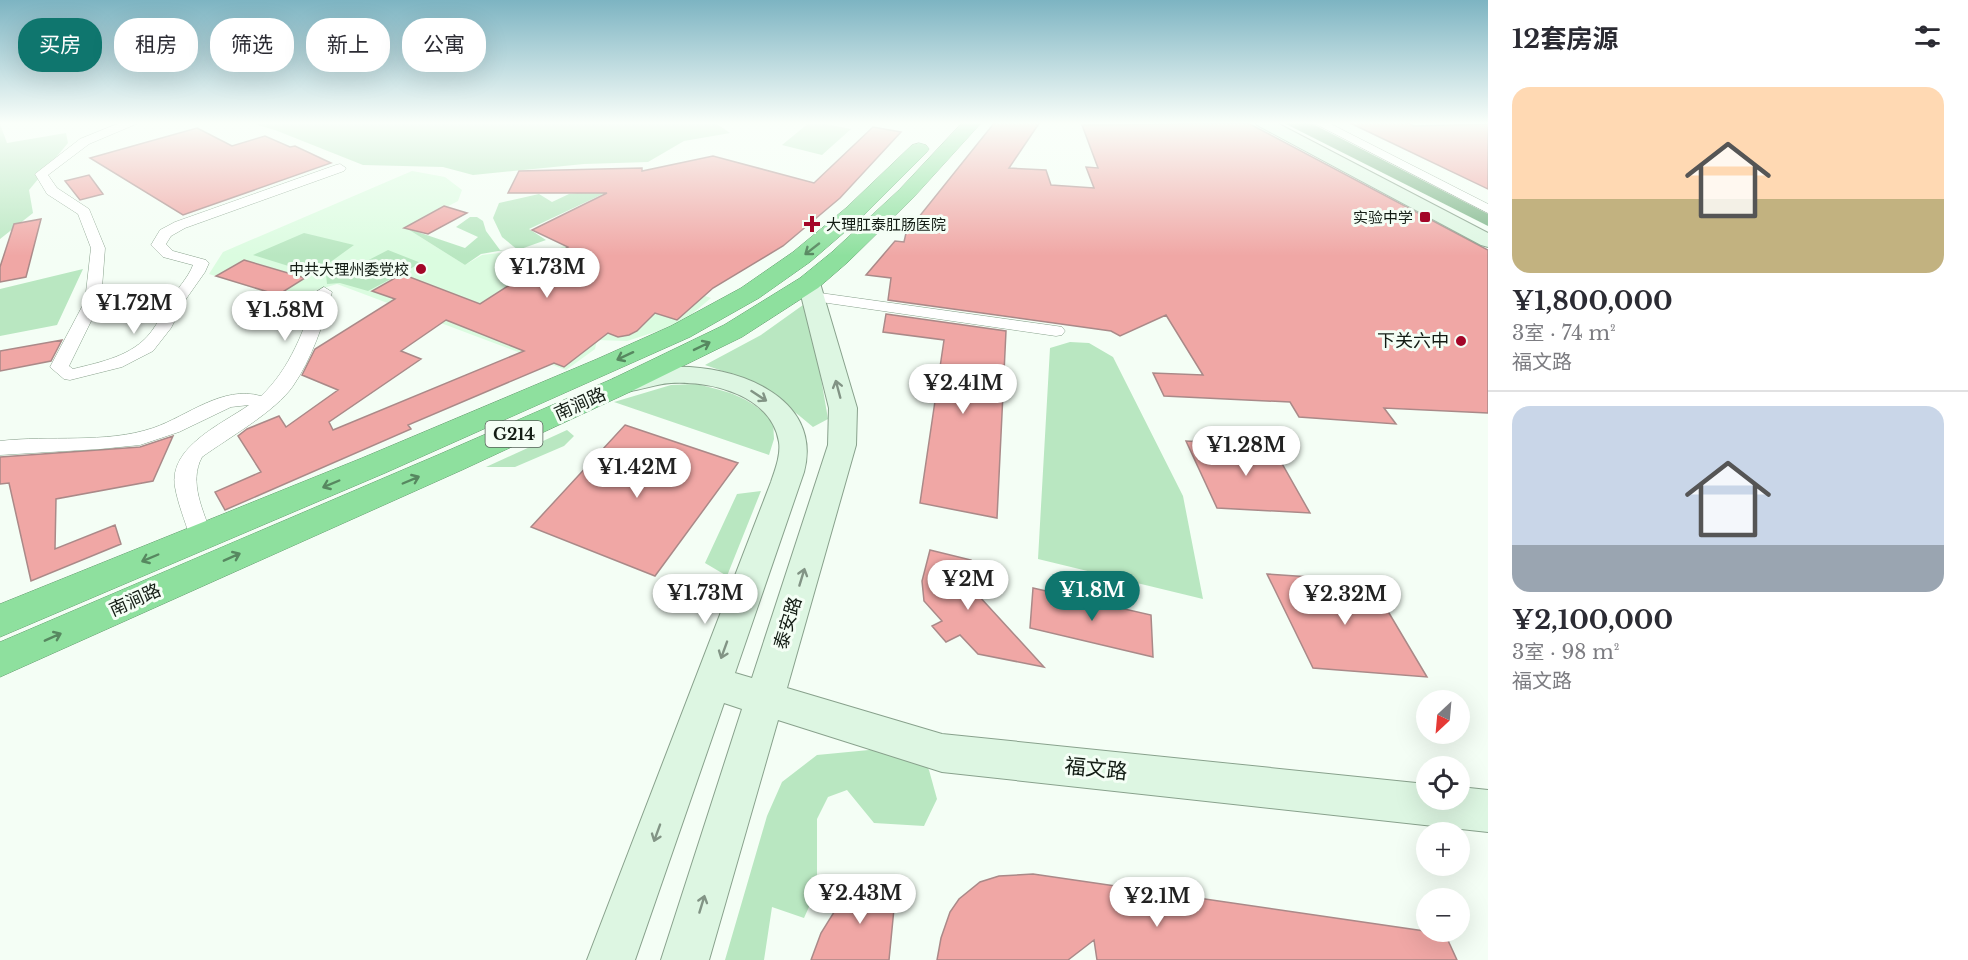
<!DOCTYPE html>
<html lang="zh">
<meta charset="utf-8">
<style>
:root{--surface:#fff;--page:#f7f7f7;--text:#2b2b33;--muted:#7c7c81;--line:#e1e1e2;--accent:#0f766e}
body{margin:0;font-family:"Libre Baskerville","Noto Sans SC",serif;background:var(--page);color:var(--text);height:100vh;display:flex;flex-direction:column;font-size:22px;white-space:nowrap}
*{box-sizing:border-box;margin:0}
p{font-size:20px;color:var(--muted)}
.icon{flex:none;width:33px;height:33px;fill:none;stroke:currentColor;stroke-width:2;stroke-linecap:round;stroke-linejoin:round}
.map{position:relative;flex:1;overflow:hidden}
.panel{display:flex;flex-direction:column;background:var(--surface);width:480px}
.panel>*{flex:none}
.banner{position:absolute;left:18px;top:18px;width:570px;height:54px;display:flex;gap:12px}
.needle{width:39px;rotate:206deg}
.controls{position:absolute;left:1416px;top:690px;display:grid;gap:12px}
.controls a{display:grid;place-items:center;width:54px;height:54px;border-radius:50%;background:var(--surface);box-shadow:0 6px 24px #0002;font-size:30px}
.price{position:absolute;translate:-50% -51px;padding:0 14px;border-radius:21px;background:#fff;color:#222;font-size:20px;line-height:39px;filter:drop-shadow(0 2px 3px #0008)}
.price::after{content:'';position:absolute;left:50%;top:36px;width:18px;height:14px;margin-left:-9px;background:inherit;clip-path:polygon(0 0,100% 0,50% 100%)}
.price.active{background:var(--accent);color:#fff}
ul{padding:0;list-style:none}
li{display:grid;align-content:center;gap:12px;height:318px;padding:0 24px}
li+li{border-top:2px solid var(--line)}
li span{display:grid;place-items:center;height:186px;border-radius:18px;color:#555}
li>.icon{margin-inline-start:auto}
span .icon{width:108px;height:108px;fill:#fffc;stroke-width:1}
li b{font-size:26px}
h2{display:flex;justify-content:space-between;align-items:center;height:72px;padding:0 24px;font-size:26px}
.chip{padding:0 21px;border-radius:24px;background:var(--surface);box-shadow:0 6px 24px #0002;font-size:21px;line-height:54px}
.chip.active{background:var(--accent);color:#fff}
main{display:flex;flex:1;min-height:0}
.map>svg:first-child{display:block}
.built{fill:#dbfce0}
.green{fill:#b9e7c1}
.water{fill:#7eb589}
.building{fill:#f0a7a5;stroke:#aa8988;stroke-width:1.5;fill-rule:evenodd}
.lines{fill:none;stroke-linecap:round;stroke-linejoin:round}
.street-casing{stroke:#88a18c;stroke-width:1}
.secondary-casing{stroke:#88a18c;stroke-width:2}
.highway-casing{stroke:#639b6e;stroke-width:1}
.street{fill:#fff;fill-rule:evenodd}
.secondary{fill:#ddf6e2;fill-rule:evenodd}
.highway{fill:#8ee09e;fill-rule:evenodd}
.oneway{stroke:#578860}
.oneway2{stroke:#829485}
.poi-dot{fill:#a30628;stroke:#f4fef5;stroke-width:2}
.labels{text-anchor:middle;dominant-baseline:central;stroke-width:6;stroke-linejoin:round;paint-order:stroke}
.far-poi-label{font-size:15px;fill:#131c14;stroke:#f4fef5;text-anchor:end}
.shield{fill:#f4fef5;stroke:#566058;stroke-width:1.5}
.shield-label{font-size:16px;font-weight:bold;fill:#131c14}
.poi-label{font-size:18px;fill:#131c14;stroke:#f4fef5;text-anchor:end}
.street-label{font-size:18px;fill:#131c14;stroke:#f4fef5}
.near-street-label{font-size:21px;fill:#131c14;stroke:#f4fef5}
</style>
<main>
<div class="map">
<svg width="1488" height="960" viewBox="0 0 1488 960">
<rect width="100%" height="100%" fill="#f4fef5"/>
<path class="built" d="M 412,171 L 445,177 L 462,190 L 458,201 L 406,228 L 465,265 L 482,255 L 499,253 L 538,259 L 564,246 L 711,298 L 680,324 L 627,341 L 597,340 L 595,349 L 566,370 L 337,284 L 287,299 L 209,274 L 223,252 Z"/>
<path class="green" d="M 247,122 L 714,122 L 730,133 L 684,141 L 648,162 L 584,164 L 473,175 L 443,167 L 363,165 L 275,130 Z
M 810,122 L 815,122 L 851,129 L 822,155 L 782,145 Z
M 0,124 L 7,143 L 66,133 L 68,143 L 29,190 L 33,213 L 0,239 Z
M 610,189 L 616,196 L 603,194 L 529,229 L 546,240 L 518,250 L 502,237 L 493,218 L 499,203 L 539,194 L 552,202 L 569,194 Z
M 470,217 L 477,217 L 483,221 L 486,231 L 500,250 L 504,250 L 481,254 L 465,265 L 406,228 L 465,248 L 478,237 L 456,227 Z
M 304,233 L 354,245 L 314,274 L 253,255 Z
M 388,250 L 421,263 L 368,291 L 340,283 L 327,284 L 326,275 L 338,265 L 359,265 Z
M 83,269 L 57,325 L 0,336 L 0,289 Z
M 803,305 L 816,349 L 828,419 L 813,427 C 776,396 752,380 705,365 L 761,335 Z
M 1070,342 L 1089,343 L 1113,357 L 1183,496 L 1203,599 L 1038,559 L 1050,348 Z
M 696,384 C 730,392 748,396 773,421 L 774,439 L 769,455 L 614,402 L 671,385 Z
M 567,430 L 574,436 L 564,446 L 515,467 L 486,467 Z
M 761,491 L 727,576 L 705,563 L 737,494 Z
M 890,748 L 918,753 L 929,770 L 937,799 L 924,826 L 874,823 L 847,790 L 828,797 L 817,819 L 817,889 L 804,918 L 772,907 L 764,960 L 725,960 L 767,816 L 782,782 L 817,755 Z"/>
<path class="water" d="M 1282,122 L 1309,122 L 1488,214 L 1488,226 Z"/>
<path class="building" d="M 995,122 L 1040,122 L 1009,168 L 1046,170 L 1051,185 L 1094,188 L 1086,167 L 1098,168 L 1082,125 L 1248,123 L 1488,250 L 1488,413 L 1384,408 L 1396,424 L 1299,417 L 1290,402 L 1164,396 L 1153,373 L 1203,375 L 1166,315 L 1120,336 L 1111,331 L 888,300 L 891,278 L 866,275 L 895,241 L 904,242 L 906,233 Z
M 1348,122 L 1407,122 L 1414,126 L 1488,124 L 1488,189 Z
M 873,127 L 901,132 L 840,198 L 783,246 L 713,288 L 677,320 L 655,313 L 637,331 L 629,335 L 618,337 L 608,333 L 564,367 L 554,363 L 408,425 L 411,429 L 225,510 L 215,492 L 261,472 L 238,436 L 247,429 L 279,416 L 286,427 L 338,390 L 302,375 L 315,349 L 395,299 L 372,291 L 402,274 L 480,304 L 568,247 L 532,230 L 607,193 L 508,193 L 519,171 L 642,168 L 642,171 L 713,156 L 814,183 ZM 446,320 L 524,351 L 333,430 L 329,422 L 421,359 L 401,351 Z
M 197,128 L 232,146 L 265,136 L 290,147 L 295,146 L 331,163 L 183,215 L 90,158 Z
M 89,175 L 103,194 L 80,200 L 65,181 Z
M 444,206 L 467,213 L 428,234 L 404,228 Z
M 41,219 L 26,277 L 0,282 L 0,267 L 14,224 Z
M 244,260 L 305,278 L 278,295 L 216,276 Z
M 886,314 L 1006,331 L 997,518 L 920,503 L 944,340 L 883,332 Z
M 62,340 L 51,361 L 0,371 L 0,351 Z
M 625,425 L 738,463 L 655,576 L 531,527 Z
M 173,436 L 153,481 L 56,499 L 55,549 L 115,525 L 121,544 L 31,581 L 9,483 L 0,484 L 0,457 L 140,447 Z
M 1186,441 L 1272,446 L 1310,513 L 1217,508 Z
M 930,550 L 971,560 L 967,583 L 1044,667 L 978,654 L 960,635 L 946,642 L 932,626 L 942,621 L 924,601 L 922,581 Z
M 1267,574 L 1370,581 L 1427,677 L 1313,668 Z
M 1033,588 L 1151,615 L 1153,657 L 1030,628 Z
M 1033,874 L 1445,934 L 1457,960 L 1097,960 L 1094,940 L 1068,960 L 937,960 L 941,938 L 950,912 L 959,899 L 980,882 L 999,876 Z
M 870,875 L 896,888 L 889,960 L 811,960 L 821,933 L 844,896 Z"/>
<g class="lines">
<g class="street-casing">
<path id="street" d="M 122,122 L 141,122 L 89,144 L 48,175 L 57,188 L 89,209 L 105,248 L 101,301 L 69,366 L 73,369 C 101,362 133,356 151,332 C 159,322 163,311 170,300 C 177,289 188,278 193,265 L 163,257 L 151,245 L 160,230 L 175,222 L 336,165 L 340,164 L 346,168 L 344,171 L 185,228 L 171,236 L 166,244 L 173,251 L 206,260 L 209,263 L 205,272 L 186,299 L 171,328 L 153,351 L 122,367 L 70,380 L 64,379 L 50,367 L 85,301 L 91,248 L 78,214 L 47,194 L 35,174 L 80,139 Z
M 1312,122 L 1327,122 L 1488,204 L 1488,213 Z
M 324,287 L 332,292 C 324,323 311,360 293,386 C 275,412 228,438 202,457 C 188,483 204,511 212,537 L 209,543 L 201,545 L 193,543 L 190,537 C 185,521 178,504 175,487 C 168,447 222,424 249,405 L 231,407 L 179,432 L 140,445 L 100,449 L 0,455 L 0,441 C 50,435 105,444 153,428 C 188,416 222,385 261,396 C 290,369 305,329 316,292 Z
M 813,292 L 1056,326 L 1062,327 L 1065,331 L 1062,335 L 1056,336 L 807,300 L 805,297 L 807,294 Z"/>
</g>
<g class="secondary-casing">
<path id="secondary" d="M 1255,122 L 1275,122 L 1488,233 L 1488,247 L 1481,245 L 1257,125 Z
M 809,276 L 817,278 L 820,283 L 857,408 L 856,445 L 787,688 L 942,734 L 1426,784 L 1426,800 L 1460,800 L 1460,787 L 1488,790 L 1488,832 L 942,772 L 778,720 L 709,960 L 661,960 L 742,709 L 724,703 L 635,960 L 587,960 L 771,482 C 775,470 781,455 779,442 C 771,395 712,381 671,383 C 652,384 631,395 613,391 L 609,385 L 613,379 C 632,374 652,368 671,367 C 732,364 824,395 804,472 L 735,673 L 752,678 L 828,445 L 829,408 L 798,283 L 801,278 Z"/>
</g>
<g class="highway-casing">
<path id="highway" d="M 963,122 L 982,122 L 913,198 L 848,262 L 818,288 L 742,337 L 632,391 L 462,470 L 0,677 L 0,642 L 440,454 L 612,379 L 724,325 L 800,278 L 832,252 L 899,190 Z
M 919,143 L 926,145 L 929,149 L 926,153 L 861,218 L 810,262 L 759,298 L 690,337 L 385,473 L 0,637 L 0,604 L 362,458 L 597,359 L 671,326 L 741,288 L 793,252 L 846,208 L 912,145 Z"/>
</g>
<use href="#street" class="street"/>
<use href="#secondary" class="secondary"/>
<use href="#highway" class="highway"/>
</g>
<defs><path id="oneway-shaft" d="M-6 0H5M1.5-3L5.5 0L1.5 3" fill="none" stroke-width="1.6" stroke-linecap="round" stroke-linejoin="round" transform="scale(1.5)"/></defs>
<g class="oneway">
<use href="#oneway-shaft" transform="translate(812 249) rotate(142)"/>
<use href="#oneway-shaft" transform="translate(702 346) rotate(-26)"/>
<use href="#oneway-shaft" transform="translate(625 356) rotate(155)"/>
<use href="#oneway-shaft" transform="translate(411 480) rotate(-23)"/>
<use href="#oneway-shaft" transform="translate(331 484) rotate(157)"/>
<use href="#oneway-shaft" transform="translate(232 557) rotate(-24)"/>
<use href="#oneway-shaft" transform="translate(150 558) rotate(157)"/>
<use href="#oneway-shaft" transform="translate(53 637) rotate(-24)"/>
</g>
<g class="oneway2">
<use href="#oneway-shaft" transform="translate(838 389) rotate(-105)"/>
<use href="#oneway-shaft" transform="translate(759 396) rotate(33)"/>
<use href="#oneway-shaft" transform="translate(802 577) rotate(-73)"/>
<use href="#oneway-shaft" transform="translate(724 650) rotate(110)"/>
<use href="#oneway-shaft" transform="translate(657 833) rotate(110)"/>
<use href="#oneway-shaft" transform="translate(702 904) rotate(-73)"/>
</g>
<linearGradient id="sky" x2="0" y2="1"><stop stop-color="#7db4c2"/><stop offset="0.48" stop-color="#fafffa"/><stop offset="1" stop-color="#fafffa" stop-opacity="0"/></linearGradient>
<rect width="1488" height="256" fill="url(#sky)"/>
<g class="poi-dot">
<rect x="1419" y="211" width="12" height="12" rx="3"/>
<path d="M809 215h6v6h6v6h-6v6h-6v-6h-6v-6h6z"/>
<circle cx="421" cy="269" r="6"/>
<circle cx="1461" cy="341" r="6"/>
</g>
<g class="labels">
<g class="far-poi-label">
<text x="1413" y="217">实验中学</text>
<text x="826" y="224" text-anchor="start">大理肛泰肛肠医院</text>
<text x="409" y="269">中共大理州委党校</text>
</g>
<rect class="shield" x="485.5" y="421" width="57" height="26" rx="4.5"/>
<g class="shield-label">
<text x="514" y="434">G214</text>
</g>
<g class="poi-label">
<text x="1449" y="341">下关六中</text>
</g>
<g class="street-label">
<text transform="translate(580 404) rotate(-24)">南涧路</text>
<text transform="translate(135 600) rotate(-24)">南涧路</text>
<text transform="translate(788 623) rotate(-73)">泰安路</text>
</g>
<g class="near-street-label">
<text transform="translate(1096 769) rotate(6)">福文路</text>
</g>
</g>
</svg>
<div class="controls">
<a><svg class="needle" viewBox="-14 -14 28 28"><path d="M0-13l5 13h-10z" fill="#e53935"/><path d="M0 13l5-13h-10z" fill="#7c7c81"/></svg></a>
<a><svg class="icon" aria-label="locate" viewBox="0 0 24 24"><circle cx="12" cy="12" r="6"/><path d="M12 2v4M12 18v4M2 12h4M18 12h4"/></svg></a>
<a>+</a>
<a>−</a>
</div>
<b class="price" style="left:547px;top:299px">¥1.73M</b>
<b class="price" style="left:134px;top:335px">¥1.72M</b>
<b class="price" style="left:285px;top:342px">¥1.58M</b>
<b class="price" style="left:963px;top:415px">¥2.41M</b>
<b class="price" style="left:1246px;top:477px">¥1.28M</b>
<b class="price" style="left:637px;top:499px">¥1.42M</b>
<b class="price" style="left:968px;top:611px">¥2M</b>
<b class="price active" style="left:1092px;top:622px">¥1.8M</b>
<b class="price" style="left:705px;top:625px">¥1.73M</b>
<b class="price" style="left:1345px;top:626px">¥2.32M</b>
<b class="price" style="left:860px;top:925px">¥2.43M</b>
<b class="price" style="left:1157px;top:928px">¥2.1M</b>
<div class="banner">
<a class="chip active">买房</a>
<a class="chip">租房</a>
<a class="chip">筛选</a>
<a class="chip">新上</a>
<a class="chip">公寓</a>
</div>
</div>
<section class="panel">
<h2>12套房源<svg class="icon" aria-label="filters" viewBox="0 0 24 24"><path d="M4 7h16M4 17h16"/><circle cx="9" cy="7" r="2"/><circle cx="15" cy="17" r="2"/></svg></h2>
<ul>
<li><span style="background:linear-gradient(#ffd9b3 60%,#c2b280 0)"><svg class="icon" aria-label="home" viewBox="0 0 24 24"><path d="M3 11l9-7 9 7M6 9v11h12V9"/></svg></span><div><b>¥1,800,000</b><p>3室 · 74 m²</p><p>福文路</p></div></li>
<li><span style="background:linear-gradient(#c9d6e8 75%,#9aa5b1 0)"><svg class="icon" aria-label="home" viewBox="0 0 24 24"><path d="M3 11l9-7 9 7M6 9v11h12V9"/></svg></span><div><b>¥2,100,000</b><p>3室 · 98 m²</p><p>福文路</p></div></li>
</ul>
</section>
</main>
